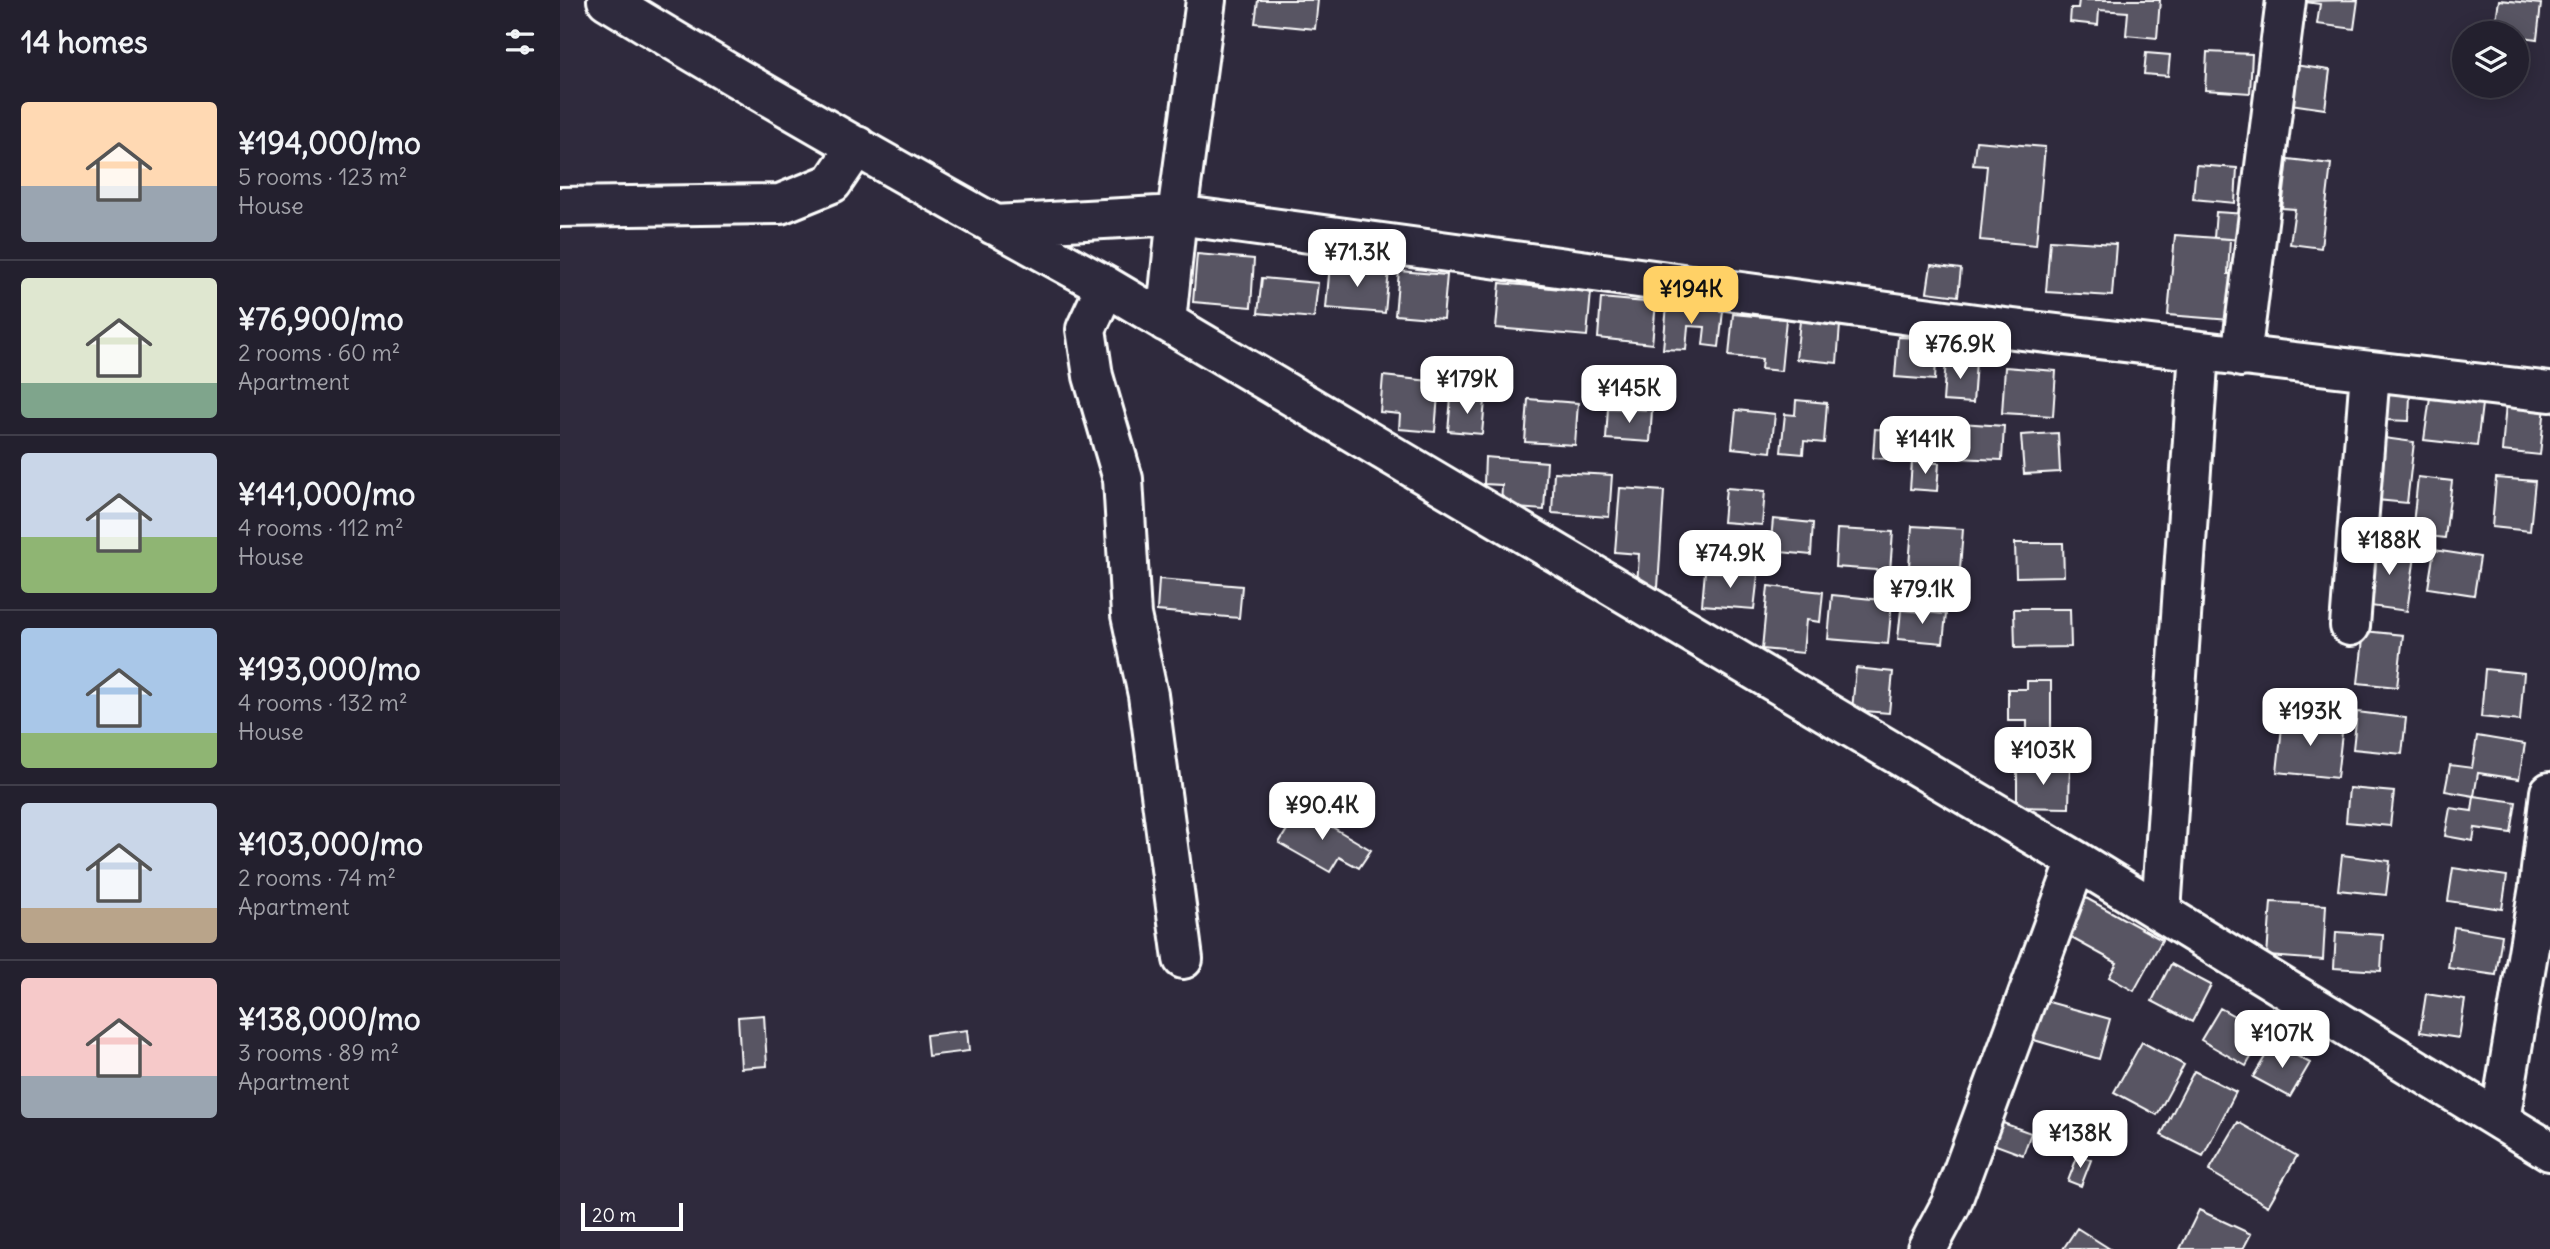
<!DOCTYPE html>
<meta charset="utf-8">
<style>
:root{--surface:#23202e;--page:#2f2d3a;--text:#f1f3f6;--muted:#a3a3aa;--line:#403e4a;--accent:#ffd166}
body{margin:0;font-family:Delius,sans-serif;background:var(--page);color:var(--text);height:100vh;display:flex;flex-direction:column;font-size:26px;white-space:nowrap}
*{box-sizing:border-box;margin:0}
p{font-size:23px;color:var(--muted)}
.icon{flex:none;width:38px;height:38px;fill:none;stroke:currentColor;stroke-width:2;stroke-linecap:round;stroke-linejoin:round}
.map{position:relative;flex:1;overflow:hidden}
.drawer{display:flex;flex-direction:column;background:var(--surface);width:560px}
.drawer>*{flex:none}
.fabs{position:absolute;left:1892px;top:21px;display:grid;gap:14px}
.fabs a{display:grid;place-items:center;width:77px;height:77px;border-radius:50%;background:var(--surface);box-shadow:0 4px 18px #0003,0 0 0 2px var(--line);font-size:35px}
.scale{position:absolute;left:21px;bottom:18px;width:102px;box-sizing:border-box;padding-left:7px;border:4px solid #fff;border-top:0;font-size:19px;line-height:24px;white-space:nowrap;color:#fff;-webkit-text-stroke:5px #2f2a3d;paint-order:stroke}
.price{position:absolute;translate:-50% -60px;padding:0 16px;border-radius:14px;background:#fff;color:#222;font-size:23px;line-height:46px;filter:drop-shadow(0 2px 4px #0008)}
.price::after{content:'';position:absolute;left:50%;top:42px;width:21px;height:16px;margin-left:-10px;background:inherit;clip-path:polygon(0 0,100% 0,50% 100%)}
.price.active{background:var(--accent);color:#111}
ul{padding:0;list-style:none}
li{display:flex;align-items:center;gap:21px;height:175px;padding:0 21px}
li+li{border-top:2px solid var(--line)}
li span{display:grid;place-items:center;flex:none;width:196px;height:140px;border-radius:7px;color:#555}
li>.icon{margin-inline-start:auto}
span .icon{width:84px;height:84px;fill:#fffc;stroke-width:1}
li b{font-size:30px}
h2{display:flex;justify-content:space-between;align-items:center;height:84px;padding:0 21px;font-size:30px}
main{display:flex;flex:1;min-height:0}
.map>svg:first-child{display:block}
.building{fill:#595564;stroke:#fff;stroke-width:2}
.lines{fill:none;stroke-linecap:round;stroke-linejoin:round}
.street-casing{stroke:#fff;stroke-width:44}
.street{stroke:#2f2a3d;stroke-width:38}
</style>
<main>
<section class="drawer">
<h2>14 homes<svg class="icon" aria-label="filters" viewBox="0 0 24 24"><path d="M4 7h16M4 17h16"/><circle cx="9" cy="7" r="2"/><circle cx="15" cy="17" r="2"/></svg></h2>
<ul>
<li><span style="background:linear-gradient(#ffd9b3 60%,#9aa5b1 0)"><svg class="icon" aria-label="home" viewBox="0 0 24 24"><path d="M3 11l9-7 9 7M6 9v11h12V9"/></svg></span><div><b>¥194,000/mo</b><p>5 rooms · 123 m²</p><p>House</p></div></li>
<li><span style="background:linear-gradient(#dfe7d0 75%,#7fa58c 0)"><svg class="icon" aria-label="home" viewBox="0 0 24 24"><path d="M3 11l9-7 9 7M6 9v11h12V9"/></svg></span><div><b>¥76,900/mo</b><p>2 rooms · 60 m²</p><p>Apartment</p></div></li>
<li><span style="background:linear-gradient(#c9d6e8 60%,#8fb573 0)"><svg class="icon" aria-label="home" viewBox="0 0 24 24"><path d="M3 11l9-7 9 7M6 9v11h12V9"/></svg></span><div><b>¥141,000/mo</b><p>4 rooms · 112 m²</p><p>House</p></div></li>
<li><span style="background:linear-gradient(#a9c7e8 75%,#8fb573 0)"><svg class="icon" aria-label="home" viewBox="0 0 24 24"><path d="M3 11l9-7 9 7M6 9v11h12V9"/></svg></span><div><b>¥193,000/mo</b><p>4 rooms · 132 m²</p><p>House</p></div></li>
<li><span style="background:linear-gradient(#c9d6e8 75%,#b9a48a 0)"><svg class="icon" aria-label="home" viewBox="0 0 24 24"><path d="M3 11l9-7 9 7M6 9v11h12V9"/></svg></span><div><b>¥103,000/mo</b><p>2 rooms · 74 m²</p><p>Apartment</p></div></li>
<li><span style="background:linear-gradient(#f6c9c9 70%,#9aa5b1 0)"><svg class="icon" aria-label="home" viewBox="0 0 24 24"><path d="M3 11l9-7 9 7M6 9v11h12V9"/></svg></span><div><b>¥138,000/mo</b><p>3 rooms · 89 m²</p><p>Apartment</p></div></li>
</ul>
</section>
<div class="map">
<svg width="1990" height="1249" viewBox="0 0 1990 1249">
<rect width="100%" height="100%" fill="#2f2a3d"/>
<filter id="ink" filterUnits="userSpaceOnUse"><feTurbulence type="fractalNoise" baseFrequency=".0143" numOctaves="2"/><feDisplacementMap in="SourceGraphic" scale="14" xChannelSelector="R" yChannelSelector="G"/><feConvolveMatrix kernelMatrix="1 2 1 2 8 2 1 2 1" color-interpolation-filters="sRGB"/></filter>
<g filter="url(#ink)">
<path class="building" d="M 698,0 L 758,0 L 755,29 L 695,23 Z
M 1519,0 L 1600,0 L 1597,38 L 1566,35 L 1568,12 L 1539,10 L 1538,25 L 1510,22 L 1511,8 L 1518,8 Z
M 1798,0 L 1794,29 L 1757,24 L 1760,4 L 1738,1 Z
M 1939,0 L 1981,4 L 1977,39 L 1956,36 L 1956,33 L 1934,33 Z
M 1647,52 L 1692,54 L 1690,93 L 1645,90 Z
M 1586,53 L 1610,55 L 1608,76 L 1584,74 Z
M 1734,65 L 1770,70 L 1765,109 L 1730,104 Z
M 1416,141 L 1485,147 L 1476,245 L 1420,240 L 1427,166 L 1413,165 Z
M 1728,159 L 1771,164 L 1761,248 L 1730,244 L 1735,209 L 1722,208 Z
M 1636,165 L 1677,168 L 1675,203 L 1633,199 Z
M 1656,212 L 1686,214 L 1684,240 L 1654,238 Z
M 1615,235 L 1670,239 L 1668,274 L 1674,274 L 1670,320 L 1608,315 Z
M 1490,240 L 1556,244 L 1552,296 L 1486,292 Z
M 637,254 L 694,259 L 691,307 L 633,302 Z
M 770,264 L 829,270 L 825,313 L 766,308 Z
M 1371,265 L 1401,269 L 1398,296 L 1367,292 Z
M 839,271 L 887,275 L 883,319 L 835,315 Z
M 702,278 L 758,283 L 754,318 L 698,313 Z
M 940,283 L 1031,292 L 1027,336 L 936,328 Z
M 1041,298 L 1096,303 L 1092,344 L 1038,338 Z
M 1107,305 L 1163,311 L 1159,347 L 1143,345 L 1145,327 L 1128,326 L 1126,350 L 1103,349 Z
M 1173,314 L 1226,319 L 1221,371 L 1201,369 L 1202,359 L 1169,356 Z
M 1240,321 L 1280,325 L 1277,363 L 1236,359 Z
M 1338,337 L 1377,339 L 1375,380 L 1335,377 Z
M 1386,359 L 1416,361 L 1413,403 L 1383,401 Z
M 1445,367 L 1496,371 L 1493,416 L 1442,413 Z
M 823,376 L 879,382 L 875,432 L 839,429 L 840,414 L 820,412 Z
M 1826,393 L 1850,394 L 1849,421 L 1825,420 Z
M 1870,397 L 1922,404 L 1917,446 L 1864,440 Z
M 891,398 L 925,401 L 922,434 L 888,431 Z
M 968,399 L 1018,403 L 1015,445 L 965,442 Z
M 1236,400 L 1267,403 L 1264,443 L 1244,441 L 1243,454 L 1221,452 L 1225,414 L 1235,415 Z
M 1946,403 L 1985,406 L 1980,455 L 1942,451 Z
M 1048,408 L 1092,410 L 1090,442 L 1046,439 Z
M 1176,410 L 1215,414 L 1211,452 L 1172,448 Z
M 1400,423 L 1444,426 L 1442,460 L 1397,458 Z
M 1315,429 L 1352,431 L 1350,460 L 1313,458 Z
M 1498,433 L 1500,472 L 1464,474 L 1461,435 Z
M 1824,438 L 1854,442 L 1847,503 L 1817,500 Z
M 925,457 L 987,462 L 984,510 L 941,507 L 942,485 L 924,484 Z
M 1352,462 L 1379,463 L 1377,491 L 1350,489 Z
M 994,472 L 1052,475 L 1049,517 L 992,513 Z
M 1858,477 L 1892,481 L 1885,538 L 1852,534 Z
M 1936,478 L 1975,481 L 1970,531 L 1932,527 Z
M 1060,488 L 1104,491 L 1098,588 L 1077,586 L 1079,554 L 1055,552 Z
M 1166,488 L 1205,491 L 1202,525 L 1163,522 Z
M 1213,519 L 1253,523 L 1251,555 L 1210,551 Z
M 1352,526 L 1403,529 L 1400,569 L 1349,566 Z
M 1277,529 L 1333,532 L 1330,571 L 1275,567 Z
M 1455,543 L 1503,543 L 1504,576 L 1456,577 Z
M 1811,543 L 1856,549 L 1847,611 L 1803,605 Z
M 1874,550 L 1920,557 L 1914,595 L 1868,588 Z
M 1145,571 L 1198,575 L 1194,609 L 1142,605 Z
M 599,579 L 682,586 L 679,618 L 597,611 Z
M 1208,586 L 1263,592 L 1260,622 L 1246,620 L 1243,653 L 1202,649 Z
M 1272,595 L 1332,601 L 1328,644 L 1268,639 Z
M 1454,609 L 1510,609 L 1511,647 L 1455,648 Z
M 1341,610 L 1386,614 L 1383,643 L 1338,639 Z
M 1804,631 L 1843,635 L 1837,687 L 1798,683 Z
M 1296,668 L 1333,672 L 1329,713 L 1292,710 Z
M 1925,669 L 1964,673 L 1960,721 L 1921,717 Z
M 1467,681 L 1491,681 L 1491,732 L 1467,732 L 1467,721 L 1448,721 L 1448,689 L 1467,689 Z
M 1797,712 L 1846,718 L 1842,754 L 1793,749 Z
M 1723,718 L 1783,724 L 1777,778 L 1717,772 Z
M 1917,736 L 1965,744 L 1959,779 L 1918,773 L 1914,796 L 1885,791 L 1890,765 L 1912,768 Z
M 1457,766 L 1510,767 L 1509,808 L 1457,807 Z
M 1789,788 L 1834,792 L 1830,826 L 1786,822 Z
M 1914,796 L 1956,802 L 1951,833 L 1915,828 L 1913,841 L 1885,836 L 1890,808 L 1912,811 Z
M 740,808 L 811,850 L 799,868 L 779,857 L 770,872 L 719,843 Z
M 1782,855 L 1830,861 L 1826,895 L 1778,890 Z
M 1893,868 L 1947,876 L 1942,909 L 1888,901 Z
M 1526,898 L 1602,940 L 1574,991 L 1549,977 L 1557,963 L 1506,935 Z
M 1711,902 L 1766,905 L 1763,960 L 1707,956 Z
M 1894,927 L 1942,935 L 1936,975 L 1888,968 Z
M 1776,932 L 1823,935 L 1821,971 L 1774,968 Z
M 1611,964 L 1651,985 L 1632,1022 L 1592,1001 Z
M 1866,994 L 1905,1000 L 1899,1038 L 1860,1032 Z
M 1485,1001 L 1550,1019 L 1539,1059 L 1474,1040 Z
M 1660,1008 L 1705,1033 L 1686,1066 L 1641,1040 Z
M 204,1015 L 207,1066 L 181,1068 L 178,1017 Z
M 407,1030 L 409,1051 L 368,1056 L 366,1035 Z
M 1582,1042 L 1624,1065 L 1597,1115 L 1554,1092 Z
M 1713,1043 L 1750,1063 L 1730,1097 L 1693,1077 Z
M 1634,1071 L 1676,1092 L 1643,1156 L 1601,1135 Z
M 1432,1119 L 1471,1133 L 1463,1155 L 1425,1141 Z
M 1678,1122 L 1737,1156 L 1708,1206 L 1649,1171 Z
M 1518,1155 L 1531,1160 L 1521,1186 L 1508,1181 Z
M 1639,1210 L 1691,1234 L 1683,1249 L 1620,1249 Z
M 1517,1228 L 1550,1249 L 1503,1249 Z"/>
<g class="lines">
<g class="street-casing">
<path id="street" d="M 47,0 C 210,100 378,194 546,286 L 1517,861 L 1990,1151
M 0,207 L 220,204 L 272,183 L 297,146
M 434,225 L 617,215 L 1445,328 L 1990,392
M 546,286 L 526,329 L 533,376 L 563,479 L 571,615 L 588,695 L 623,959
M 606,322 L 617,215 L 646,0
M 1681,357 L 1726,0
M 1790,626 L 1810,372
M 1601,912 L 1639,351
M 1940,1120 L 1979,887 L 1990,792
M 1367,1249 L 1391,1204 L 1517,861"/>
</g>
<use href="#street" class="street"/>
</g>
</g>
</svg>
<div class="fabs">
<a><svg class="icon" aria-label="layers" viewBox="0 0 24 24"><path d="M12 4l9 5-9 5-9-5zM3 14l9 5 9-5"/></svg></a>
</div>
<div class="scale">20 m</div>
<b class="price" style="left:797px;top:289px">¥71.3K</b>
<b class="price active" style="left:1131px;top:326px">¥194K</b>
<b class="price" style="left:1400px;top:381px">¥76.9K</b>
<b class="price" style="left:907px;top:416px">¥179K</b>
<b class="price" style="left:1069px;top:425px">¥145K</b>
<b class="price" style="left:1365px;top:476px">¥141K</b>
<b class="price" style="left:1829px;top:577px">¥188K</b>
<b class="price" style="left:1170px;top:590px">¥74.9K</b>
<b class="price" style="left:1362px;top:626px">¥79.1K</b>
<b class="price" style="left:1750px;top:748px">¥193K</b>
<b class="price" style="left:1483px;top:787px">¥103K</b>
<b class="price" style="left:762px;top:842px">¥90.4K</b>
<b class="price" style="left:1722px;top:1070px">¥107K</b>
<b class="price" style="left:1520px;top:1170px">¥138K</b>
</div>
</main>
